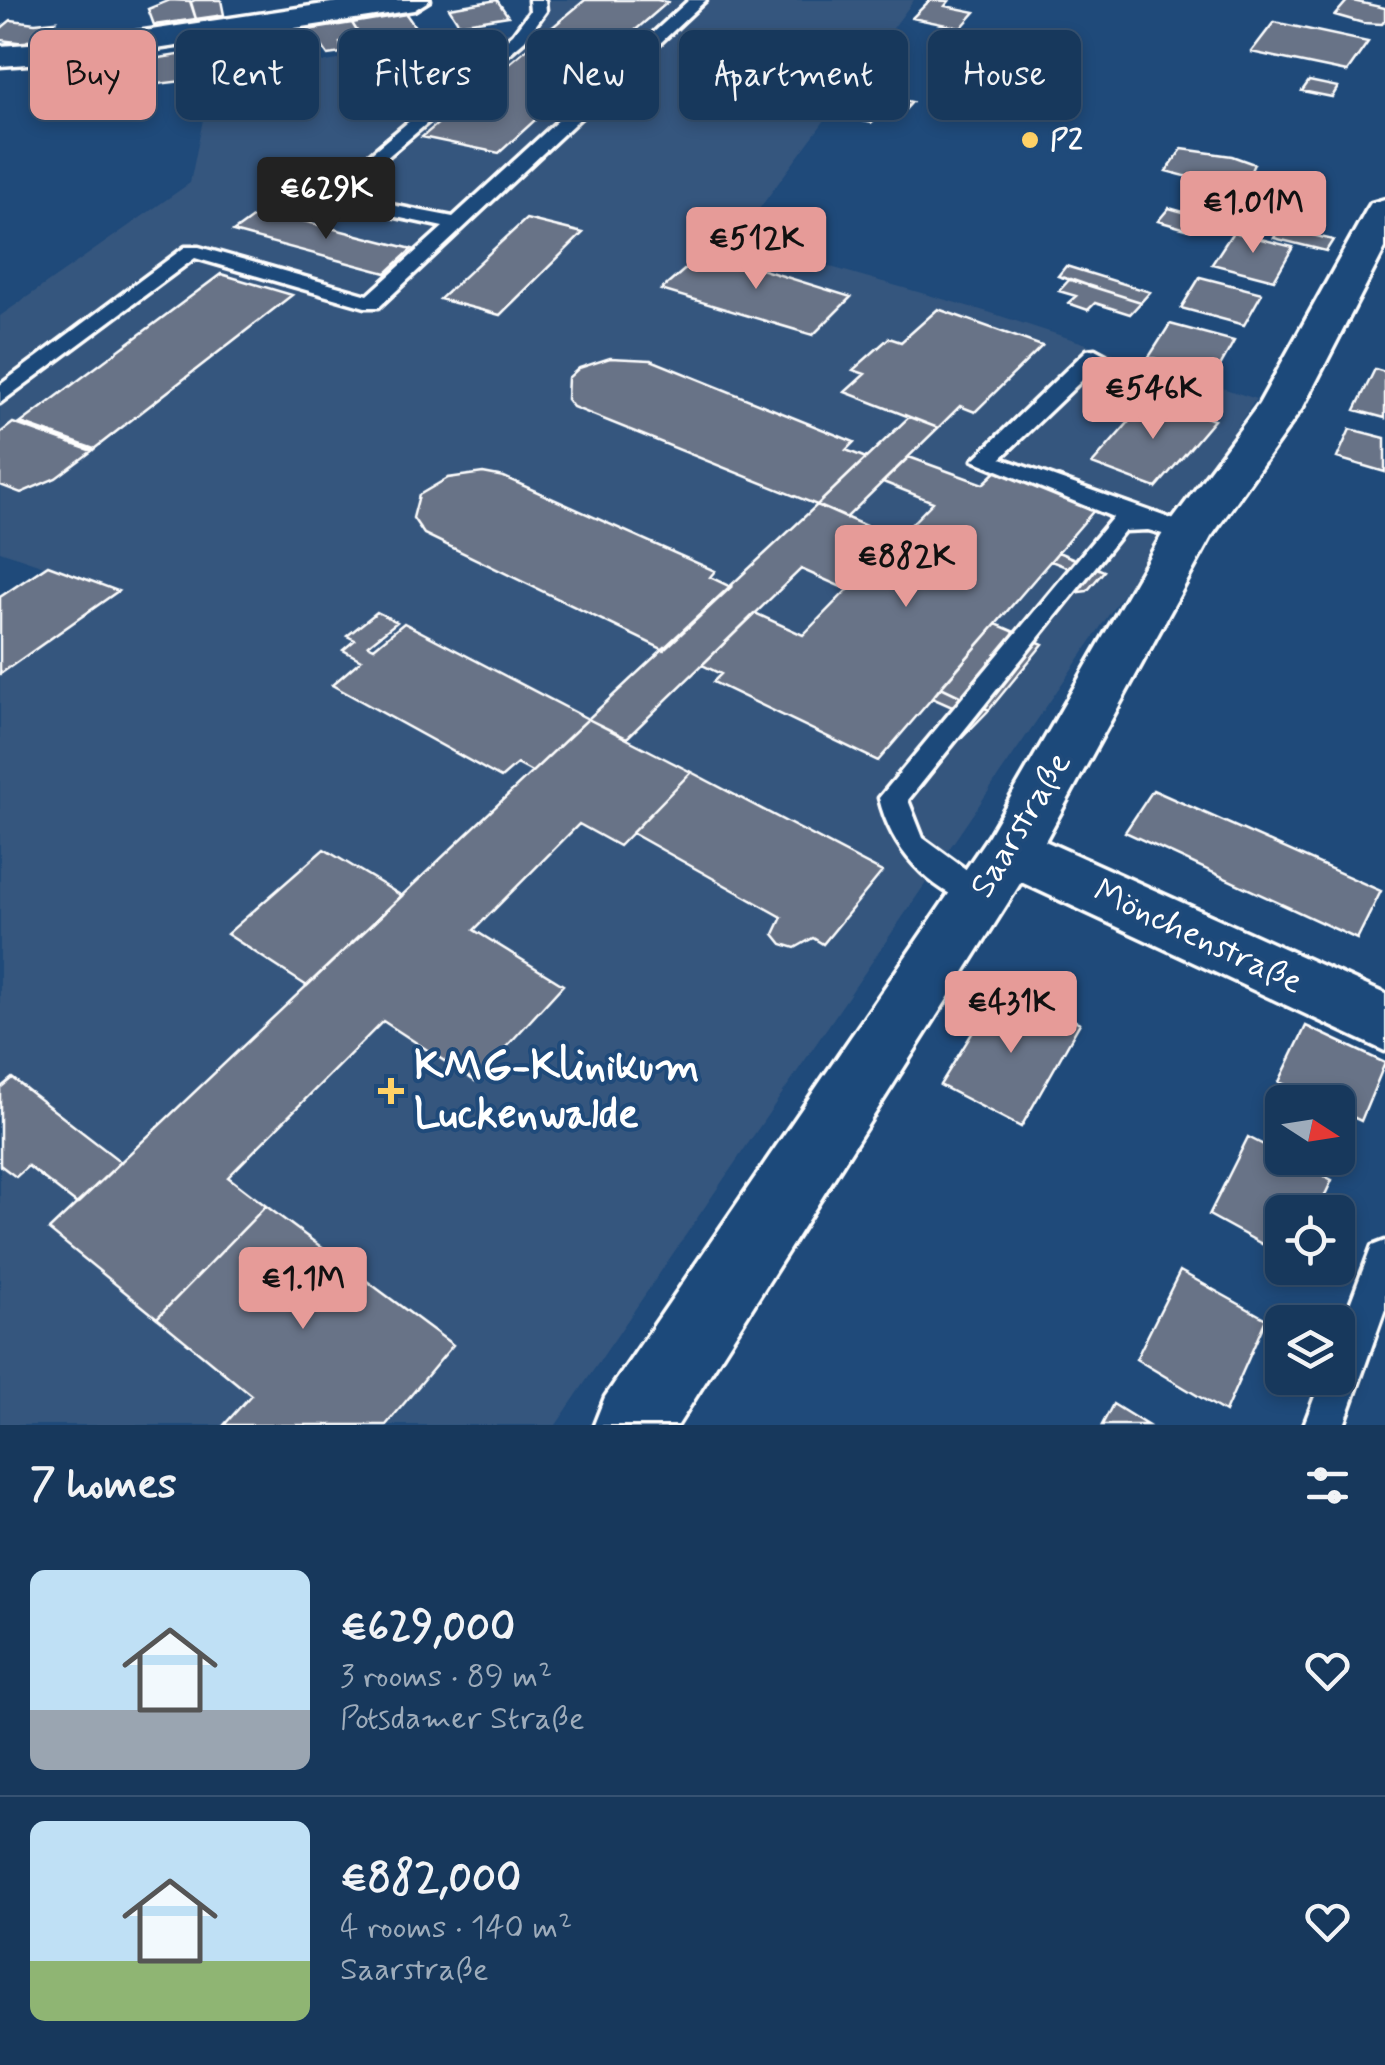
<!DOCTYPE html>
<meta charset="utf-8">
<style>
:root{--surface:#17385c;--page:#244365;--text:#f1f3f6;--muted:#9eacbb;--line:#365272;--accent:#e69b98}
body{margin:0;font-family:Mynerve,sans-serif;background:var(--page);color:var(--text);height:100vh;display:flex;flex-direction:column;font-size:38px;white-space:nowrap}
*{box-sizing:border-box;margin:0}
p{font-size:32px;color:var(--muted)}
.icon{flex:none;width:55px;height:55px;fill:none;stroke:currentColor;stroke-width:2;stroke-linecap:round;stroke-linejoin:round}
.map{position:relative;height:1425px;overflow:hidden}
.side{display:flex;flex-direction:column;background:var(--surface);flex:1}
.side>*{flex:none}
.banner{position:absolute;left:30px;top:30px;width:1325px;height:90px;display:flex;gap:20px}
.needle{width:65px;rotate:102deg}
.controls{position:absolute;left:1265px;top:1085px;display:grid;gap:20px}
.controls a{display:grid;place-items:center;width:90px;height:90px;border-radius:15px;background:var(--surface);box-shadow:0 5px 15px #0003,0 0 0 2px var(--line);font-size:50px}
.price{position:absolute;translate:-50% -85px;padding:0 22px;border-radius:10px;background:var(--accent);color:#111;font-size:32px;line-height:65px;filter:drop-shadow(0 2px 5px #0008)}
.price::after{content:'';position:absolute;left:50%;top:60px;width:30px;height:22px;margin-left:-15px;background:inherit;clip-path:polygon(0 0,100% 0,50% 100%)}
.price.selected{background:#222;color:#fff}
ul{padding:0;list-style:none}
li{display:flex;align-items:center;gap:30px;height:250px;padding:0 30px}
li+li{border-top:2px solid var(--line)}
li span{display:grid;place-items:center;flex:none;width:280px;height:200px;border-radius:15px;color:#555}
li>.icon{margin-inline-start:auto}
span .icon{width:120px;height:120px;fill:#fffc;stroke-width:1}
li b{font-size:42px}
h2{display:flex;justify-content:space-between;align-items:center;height:120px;padding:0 30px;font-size:42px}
.tag{padding:0 35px;border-radius:15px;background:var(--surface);box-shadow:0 5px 15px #0003,0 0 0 2px var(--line);font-size:35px;line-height:90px}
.tag.selected{background:var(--accent);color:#111}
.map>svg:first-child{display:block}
.built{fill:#35567e}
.building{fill:#687387;stroke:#fff;stroke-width:2.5}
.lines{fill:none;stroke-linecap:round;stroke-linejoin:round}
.lane-casing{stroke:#fff;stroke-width:7}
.street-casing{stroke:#fff;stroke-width:7}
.secondary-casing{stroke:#fff;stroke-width:7}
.lane{fill:#1f4a7a;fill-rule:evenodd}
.street{fill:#1f4a7a;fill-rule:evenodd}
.secondary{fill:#1f4a7a;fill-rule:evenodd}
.poi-dot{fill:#ffd166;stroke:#1f4a7a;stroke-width:4}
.labels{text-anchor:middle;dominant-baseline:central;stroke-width:8;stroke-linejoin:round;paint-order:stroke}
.far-poi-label{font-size:30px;font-weight:bold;fill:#fff;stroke:#1f4a7a;text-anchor:start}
.street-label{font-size:35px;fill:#fff;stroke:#1f4a7a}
.near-poi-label{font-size:42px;font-weight:bold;fill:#fff;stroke:#1f4a7a;text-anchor:start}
</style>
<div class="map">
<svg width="1385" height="1425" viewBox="0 0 1385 1425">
<rect width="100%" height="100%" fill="#1f4a7a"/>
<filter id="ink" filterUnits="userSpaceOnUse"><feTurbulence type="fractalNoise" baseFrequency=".01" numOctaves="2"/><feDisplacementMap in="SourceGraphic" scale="20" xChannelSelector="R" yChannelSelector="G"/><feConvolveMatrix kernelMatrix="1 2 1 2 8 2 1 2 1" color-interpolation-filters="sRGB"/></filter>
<g filter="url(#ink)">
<path class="built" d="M 525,0 L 914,0 L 736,240 L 988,312 L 1256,399 L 556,1425 L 0,1425 L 0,674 L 117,591 L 0,551 L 0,316 L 190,183 L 211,81 L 524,29 Z"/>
<path class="building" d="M 170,0 L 190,1 L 196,19 L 154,25 L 148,9 Z
M 195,0 L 221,0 L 224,15 L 196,19 L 191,2 Z
M 497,0 L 508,16 L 459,24 L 449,8 Z
M 585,0 L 657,0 L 668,2 L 602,59 L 531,45 Z
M 930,0 L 949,1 L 945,6 L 975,12 L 961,28 L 912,18 Z
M 1348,0 L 1385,8 L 1385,20 L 1382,24 L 1363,23 L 1335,15 Z
M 406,14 L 418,31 L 393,39 L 390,35 L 362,39 L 352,23 Z
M 11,20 L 35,23 L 55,21 L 25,43 L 0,40 L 0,29 Z
M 1274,22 L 1368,42 L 1347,72 L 1251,52 Z
M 352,23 L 362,39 L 340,43 L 342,53 L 328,55 L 322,46 L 311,47 L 301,31 Z
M 252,43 L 263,67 L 199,79 L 150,85 L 141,61 Z
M 531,45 L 602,59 L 499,153 L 422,137 Z
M 140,58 L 147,76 L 128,79 L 122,60 Z
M 1309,81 L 1338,87 L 1332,97 L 1302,91 Z
M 862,92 L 912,102 L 896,120 L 878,117 L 872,123 L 859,120 L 865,114 L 845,110 Z
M 1182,149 L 1232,156 L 1254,164 L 1242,190 L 1202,187 L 1193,178 L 1166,171 Z
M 1169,208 L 1201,217 L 1190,230 L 1158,221 Z
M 255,216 L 276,221 L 284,216 L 412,249 L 386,273 L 233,232 Z
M 526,219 L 583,233 L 500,315 L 440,299 Z
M 1280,227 L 1333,240 L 1326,251 L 1274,238 Z
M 1233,232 L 1293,247 L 1274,280 L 1212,264 Z
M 711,247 L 760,262 L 754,267 L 851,297 L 813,335 L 661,290 Z
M 1066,266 L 1150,292 L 1141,302 L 1058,276 Z
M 221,274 L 292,295 L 94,449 L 21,423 Z
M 1200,277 L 1262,293 L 1244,325 L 1181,308 Z
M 1070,279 L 1087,285 L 1141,302 L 1130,314 L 1095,303 L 1088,310 L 1068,303 L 1076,296 L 1059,291 Z
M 938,309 L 1042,346 L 975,412 L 960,406 L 938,428 L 845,392 L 865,374 L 853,370 L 889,338 L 901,342 Z
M 1170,324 L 1234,341 L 1215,375 L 1149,357 Z
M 610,358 L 651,360 L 854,442 L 846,450 L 866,458 L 817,505 L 573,407 L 567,399 L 568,378 L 579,368 Z
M 1375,369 L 1385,372 L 1385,418 L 1355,410 Z
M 1151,397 L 1214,420 L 1156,488 L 1092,464 Z
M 909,417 L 938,428 L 846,518 L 817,505 Z
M 13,423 L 92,451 L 56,478 L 21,493 L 0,485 L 0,433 Z
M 1350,429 L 1385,438 L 1385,472 L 1337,458 Z
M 909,457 L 983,484 L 998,470 L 1096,508 L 878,761 L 713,682 L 721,674 L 702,665 L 755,613 L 803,635 L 933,502 L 883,482 Z
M 483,473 L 504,477 L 715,571 L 710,577 L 731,587 L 664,650 L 424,534 L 413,518 L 419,495 L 448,478 Z
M 817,505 L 896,539 L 848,590 L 801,569 L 627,738 L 588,719 Z
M 1058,552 L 1104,571 L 1087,591 L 1071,593 L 1076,571 L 1051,561 Z
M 48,565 L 118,591 L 0,674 L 0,597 Z
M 377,612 L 397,622 L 368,645 L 374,648 L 404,623 L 588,719 L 532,772 L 517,764 L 501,778 L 332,685 L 361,660 L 343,650 L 355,640 L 347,636 Z
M 996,624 L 1043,644 L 989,710 L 941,687 Z
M 941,687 L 989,710 L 961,739 L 951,737 L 959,710 L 932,698 Z
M 588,719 L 691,772 L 619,846 L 579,824 L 474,930 L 563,985 L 475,1081 L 383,1021 L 228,1177 L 266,1206 L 157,1318 L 49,1230 Z
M 691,772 L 882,872 L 823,944 L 813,938 L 795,948 L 782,944 L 774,934 L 782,917 L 632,833 Z
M 1153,790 L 1381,891 L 1357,939 L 1125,832 Z
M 324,849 L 402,896 L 307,986 L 227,934 Z
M 1002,985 L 1080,1023 L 1021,1127 L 940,1085 Z
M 1306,1026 L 1385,1063 L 1361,1121 L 1338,1110 L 1338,1102 L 1322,1102 L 1279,1082 Z
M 12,1078 L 121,1162 L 77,1204 L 28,1166 L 16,1177 L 0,1165 L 0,1088 Z
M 1248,1137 L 1332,1180 L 1317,1212 L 1282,1212 L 1282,1255 L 1209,1215 Z
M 266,1206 L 453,1345 L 386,1425 L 224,1425 L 251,1395 L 157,1318 Z
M 1180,1271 L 1266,1319 L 1225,1412 L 1136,1359 Z
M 1113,1404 L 1147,1425 L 1102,1425 Z"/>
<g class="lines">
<g class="lane-casing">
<path id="lane" d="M 529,0 L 545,0 L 546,11 L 525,40 L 359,181 L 376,202 L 453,217 L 689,0 L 706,0 L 379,307 L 365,307 L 195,258 L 0,403 L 0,385 L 185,247 L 199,247 L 368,295 L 443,227 L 363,210 L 339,180 L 513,34 L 530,11 Z
M 1095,349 L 1106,355 L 1103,360 L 1001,458 L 1197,528 L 1200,533 L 1188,541 L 1148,530 L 1124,531 L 908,800 L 923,838 L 990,887 L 994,895 L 990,903 L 979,907 C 928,890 891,849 879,798 L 1113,517 L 973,460 L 1087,350 Z
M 1385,1241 L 1385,1309 L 1344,1425 L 1304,1425 L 1322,1378 L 1338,1378 L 1338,1336 L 1372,1246 Z"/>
</g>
<g class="street-casing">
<path id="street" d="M 1385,199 L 1385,248 L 1303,407 L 1211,537 L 1045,841 L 1385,994 L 1385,1051 L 1021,882 L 678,1425 L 594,1425 L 605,1397 L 989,835 L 1163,533 L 1259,404 L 1366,211 L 1371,203 Z"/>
</g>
<g class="secondary-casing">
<path id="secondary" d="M 351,0 L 430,0 L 414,10 L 84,60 L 0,66 L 0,46 L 84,40 Z"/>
</g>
<use href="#lane" class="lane"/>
<use href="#street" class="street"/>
<use href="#secondary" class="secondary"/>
</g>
</g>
<g class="poi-dot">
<circle cx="1030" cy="140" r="10"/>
<path d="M386 1076h10v10h10v10h-10v10h-10v-10h-10v-10h10z"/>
</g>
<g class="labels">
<g class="far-poi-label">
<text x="1050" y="140">P2</text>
</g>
<g class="street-label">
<text transform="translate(1021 825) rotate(-59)">Saarstraße</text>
<text transform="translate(1198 937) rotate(25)">Mönchenstraße</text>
</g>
<g class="near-poi-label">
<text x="414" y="1067">KMG-Klinikum<tspan x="414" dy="48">Luckenwalde</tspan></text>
</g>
</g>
</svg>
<div class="controls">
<a><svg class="needle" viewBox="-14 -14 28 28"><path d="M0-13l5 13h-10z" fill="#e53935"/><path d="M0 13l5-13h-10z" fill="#9eacbb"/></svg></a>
<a><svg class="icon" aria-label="locate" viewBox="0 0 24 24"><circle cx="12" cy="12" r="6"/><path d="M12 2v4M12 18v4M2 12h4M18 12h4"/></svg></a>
<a><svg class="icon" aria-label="layers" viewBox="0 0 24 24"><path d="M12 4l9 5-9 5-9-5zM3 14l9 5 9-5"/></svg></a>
</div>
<b class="price selected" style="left:326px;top:242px">€629K</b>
<b class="price" style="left:1253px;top:256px">€1.01M</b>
<b class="price" style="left:756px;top:292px">€512K</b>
<b class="price" style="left:1153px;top:442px">€546K</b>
<b class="price" style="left:906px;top:610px">€882K</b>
<b class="price" style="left:1011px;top:1056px">€431K</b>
<b class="price" style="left:303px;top:1332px">€1.1M</b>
<div class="banner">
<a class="tag selected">Buy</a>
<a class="tag">Rent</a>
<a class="tag">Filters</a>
<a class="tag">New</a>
<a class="tag">Apartment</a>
<a class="tag">House</a>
</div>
</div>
<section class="side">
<h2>7 homes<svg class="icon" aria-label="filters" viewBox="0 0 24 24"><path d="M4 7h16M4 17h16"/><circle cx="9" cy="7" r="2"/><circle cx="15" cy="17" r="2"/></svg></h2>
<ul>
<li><span style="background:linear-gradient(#bfe0f5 70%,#9aa5b1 0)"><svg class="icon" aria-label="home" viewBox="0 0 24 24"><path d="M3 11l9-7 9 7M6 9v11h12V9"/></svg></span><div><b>€629,000</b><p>3 rooms · 89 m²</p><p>Potsdamer Straße</p></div><svg class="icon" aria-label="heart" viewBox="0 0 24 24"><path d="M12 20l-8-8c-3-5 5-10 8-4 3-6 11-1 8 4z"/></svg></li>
<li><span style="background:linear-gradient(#bfe0f5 70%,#8fb573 0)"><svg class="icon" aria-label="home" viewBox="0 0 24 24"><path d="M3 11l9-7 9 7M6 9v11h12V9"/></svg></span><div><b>€882,000</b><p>4 rooms · 140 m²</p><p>Saarstraße</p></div><svg class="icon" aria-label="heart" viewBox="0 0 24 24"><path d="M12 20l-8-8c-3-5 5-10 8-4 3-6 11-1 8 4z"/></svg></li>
</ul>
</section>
